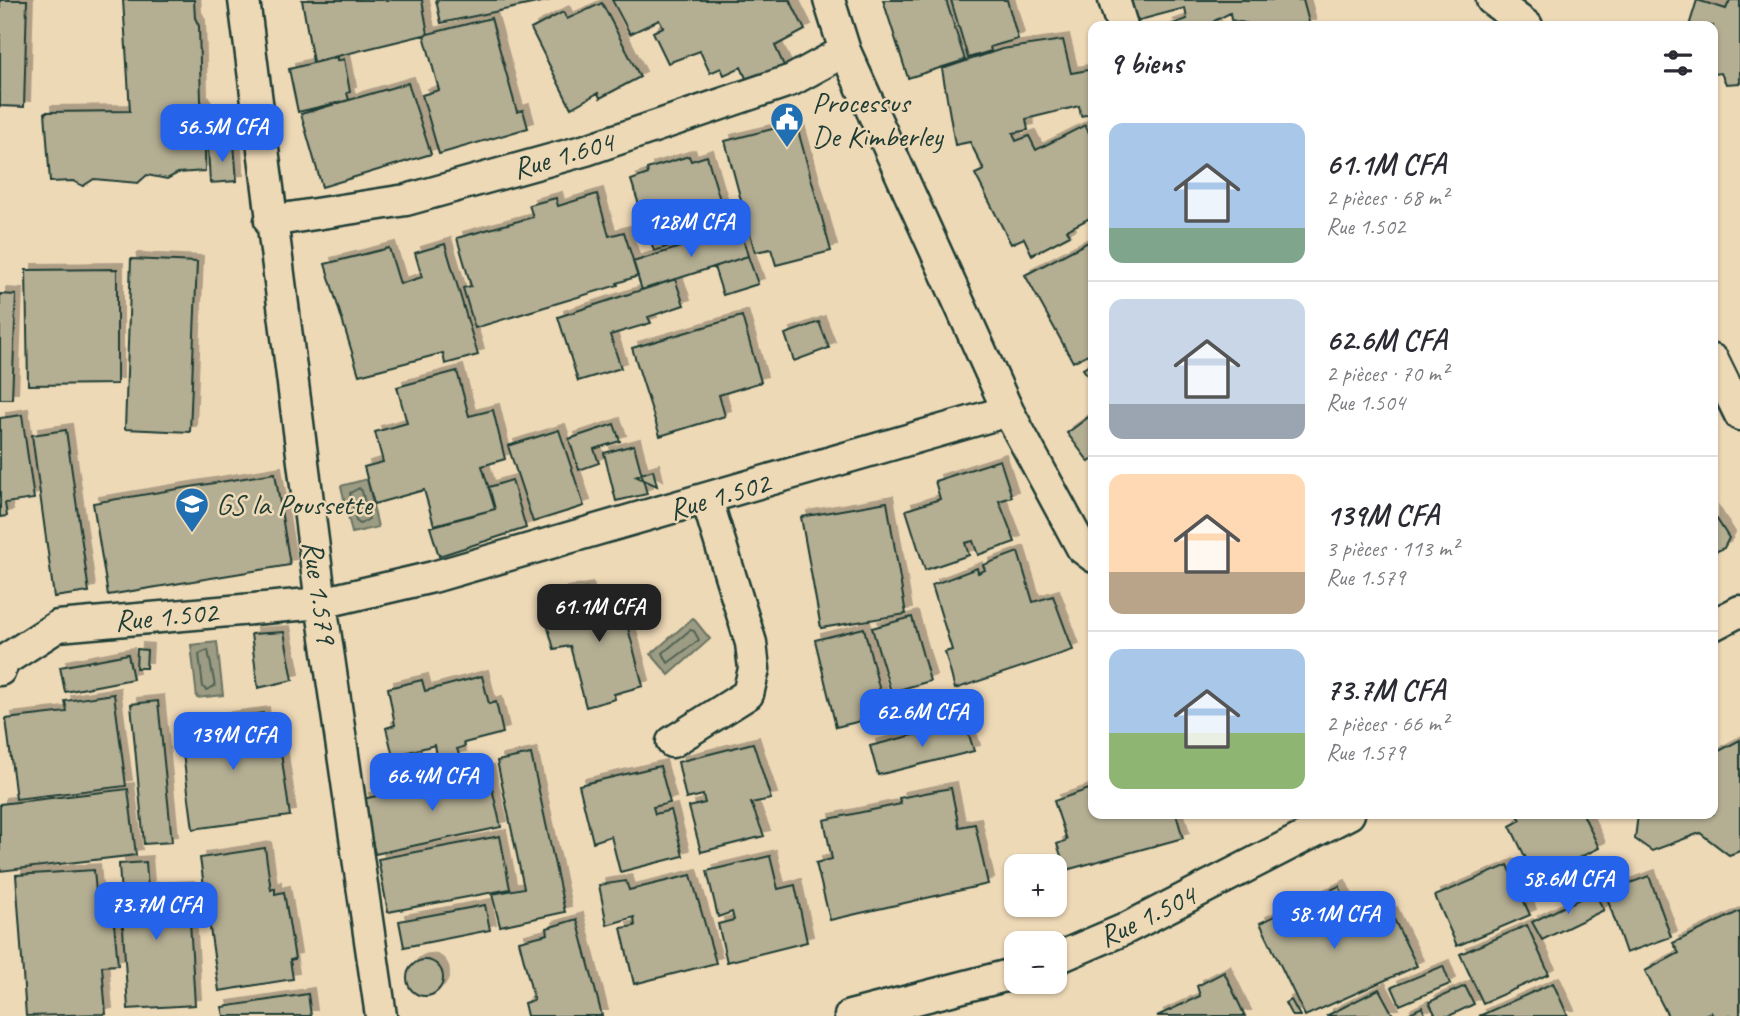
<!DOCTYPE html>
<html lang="fr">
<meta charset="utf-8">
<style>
:root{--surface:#fff;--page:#f2f2f3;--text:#2b2b33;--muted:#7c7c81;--line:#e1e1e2;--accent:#2563eb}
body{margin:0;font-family:Caveat,sans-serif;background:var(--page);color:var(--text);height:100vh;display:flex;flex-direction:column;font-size:26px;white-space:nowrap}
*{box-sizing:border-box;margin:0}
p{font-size:23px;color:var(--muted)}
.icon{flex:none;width:38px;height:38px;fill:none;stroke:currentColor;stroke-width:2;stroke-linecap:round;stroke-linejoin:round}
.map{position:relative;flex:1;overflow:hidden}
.sheet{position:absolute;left:1088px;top:21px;width:630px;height:798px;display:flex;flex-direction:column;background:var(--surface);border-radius:14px;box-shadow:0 2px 5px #0004}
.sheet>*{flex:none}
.controls{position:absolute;left:1004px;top:854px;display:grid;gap:14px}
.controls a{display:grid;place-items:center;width:63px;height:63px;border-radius:14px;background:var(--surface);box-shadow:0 2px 5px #0004;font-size:35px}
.price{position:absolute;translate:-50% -60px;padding:0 16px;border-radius:14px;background:var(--accent);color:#fff;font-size:23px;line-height:46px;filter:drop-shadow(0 2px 4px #0008)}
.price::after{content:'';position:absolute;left:50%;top:42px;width:21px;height:16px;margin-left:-10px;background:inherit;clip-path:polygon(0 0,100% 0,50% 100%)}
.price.active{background:#222;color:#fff}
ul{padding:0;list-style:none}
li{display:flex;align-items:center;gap:21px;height:175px;padding:0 21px}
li+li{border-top:2px solid var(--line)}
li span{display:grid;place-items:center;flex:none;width:196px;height:140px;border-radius:14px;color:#555}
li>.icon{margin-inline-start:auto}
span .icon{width:84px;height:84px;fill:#fffc;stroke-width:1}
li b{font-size:30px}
h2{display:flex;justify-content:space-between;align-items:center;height:84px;padding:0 21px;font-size:30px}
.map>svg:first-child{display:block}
.water{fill:#9c9b83;stroke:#6a7563;stroke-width:2}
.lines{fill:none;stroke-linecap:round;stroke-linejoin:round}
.shore{stroke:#516354;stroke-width:2}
.building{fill:#b4ae93;stroke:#1f3d34;stroke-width:2;filter:url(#shadow)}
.minor-casing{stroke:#1f3d34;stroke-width:35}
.minor{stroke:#eed9b7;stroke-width:30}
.labels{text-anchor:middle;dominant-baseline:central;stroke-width:5;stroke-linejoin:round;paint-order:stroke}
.poi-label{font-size:30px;fill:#1f3d34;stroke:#eed9b7;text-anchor:start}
.street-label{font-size:30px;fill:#1f3d34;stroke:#eed9b7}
</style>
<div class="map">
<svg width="1740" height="1016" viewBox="0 0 1740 1016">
<defs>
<filter id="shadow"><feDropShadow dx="6" dy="-6" stdDeviation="0" flood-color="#0004"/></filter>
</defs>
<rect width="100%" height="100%" fill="#eed9b7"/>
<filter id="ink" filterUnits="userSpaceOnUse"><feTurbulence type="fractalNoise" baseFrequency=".0143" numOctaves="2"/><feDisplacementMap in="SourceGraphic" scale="14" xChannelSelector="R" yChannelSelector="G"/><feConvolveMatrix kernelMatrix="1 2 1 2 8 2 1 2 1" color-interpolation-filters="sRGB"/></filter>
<g filter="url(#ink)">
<path class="water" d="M 367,479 L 378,527 L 352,533 L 341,486 Z
M 693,618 L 710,639 L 669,675 L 651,654 Z
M 217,642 L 223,695 L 197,698 L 191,645 Z
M 946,695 L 952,720 L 917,729 L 910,704 Z"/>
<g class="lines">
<path class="shore" d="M 359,488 L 362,491 L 369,519 L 360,524 L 356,521 L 350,493 Z
M 690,630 L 694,631 L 699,640 L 668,663 L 663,653 Z
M 208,650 L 215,686 L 206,690 L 203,687 L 199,654 Z"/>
</g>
<path class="building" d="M 0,0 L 27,0 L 24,107 L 0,106 Z
M 123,0 L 194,0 L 195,18 L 199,26 L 201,101 L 205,109 L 205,171 L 178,173 L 167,179 L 147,175 L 138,183 L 94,179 L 83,186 L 73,181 L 50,182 L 45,112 L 130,111 Z
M 302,0 L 422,0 L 428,34 L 313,62 Z
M 436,0 L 551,0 L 441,23 Z
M 612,0 L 790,0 L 805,30 L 775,46 L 786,70 L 750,87 L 741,67 L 724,75 L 721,68 L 710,73 L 700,51 L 668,63 L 653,32 L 663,27 L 659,20 L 630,34 Z
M 883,0 L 946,0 L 965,60 L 908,78 Z
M 951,0 L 1007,0 L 1018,39 L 990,47 L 991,51 L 968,58 Z
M 1131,0 L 1303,0 L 1310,26 L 1259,26 L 1231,20 L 1230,13 L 1214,21 L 1215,26 L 1167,26 L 1187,19 L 1185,8 L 1136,21 Z
M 1697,0 L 1726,9 L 1730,0 L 1740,0 L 1740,83 L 1726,84 L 1721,73 L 1713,74 L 1713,26 L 1689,26 Z
M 602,3 L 640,77 L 600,98 L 598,93 L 571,108 L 531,29 L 563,12 L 567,19 Z
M 491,18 L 517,112 L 523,110 L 528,128 L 439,154 L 422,95 L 439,90 L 424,35 Z
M 1063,40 L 1071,73 L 1094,69 L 1094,113 L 1081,116 L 1079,106 L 1026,119 L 1028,130 L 1013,133 L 1016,141 L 1029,136 L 1036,150 L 1085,125 L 1094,142 L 1094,216 L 1067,230 L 1070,235 L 1032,255 L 1024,238 L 1011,244 L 975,174 L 984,170 L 970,142 L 955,145 L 942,69 L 1002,49 Z
M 337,57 L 337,61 L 344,59 L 350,92 L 347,93 L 349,100 L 298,112 L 289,69 Z
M 408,83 L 431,154 L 322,187 L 301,114 Z
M 796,123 L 831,251 L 776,265 L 771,249 L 755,252 L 725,141 Z
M 234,144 L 237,181 L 210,183 L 208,147 Z
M 689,156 L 691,161 L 707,156 L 728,227 L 654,251 L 631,180 L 648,174 L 647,169 Z
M 597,194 L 609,236 L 624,232 L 638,276 L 617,283 L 618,285 L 475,328 L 463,288 L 471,286 L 457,238 L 533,217 L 529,205 L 556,198 L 558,206 Z
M 740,228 L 748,256 L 642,290 L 633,262 Z
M 1094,239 L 1094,351 L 1073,362 L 1025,275 Z
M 445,244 L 478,355 L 445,364 L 443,353 L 359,375 L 325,264 L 389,248 L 400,284 L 422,277 L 415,253 Z
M 748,256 L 758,284 L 723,295 L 714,267 Z
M 131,259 L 197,262 L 190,432 L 125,429 Z
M 117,269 L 117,384 L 28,385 L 26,270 Z
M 675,279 L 684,305 L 648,317 L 651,323 L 610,335 L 621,368 L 578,381 L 558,317 Z
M 0,294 L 16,295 L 12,399 L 0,399 Z
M 742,316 L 761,382 L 719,395 L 725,416 L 660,436 L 632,348 Z
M 819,322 L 829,348 L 794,361 L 785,334 Z
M 1094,362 L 1094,384 L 1083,369 Z
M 457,371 L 469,416 L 493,410 L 505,459 L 482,466 L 495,509 L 434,525 L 424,490 L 374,504 L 364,467 L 383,462 L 375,432 L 407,423 L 397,387 Z
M 1094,413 L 1094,458 L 1089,462 L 1067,433 Z
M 22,415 L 34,499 L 5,503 L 7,516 L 0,517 L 0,418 Z
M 614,424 L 620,441 L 594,449 L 599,463 L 579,470 L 569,439 Z
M 66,430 L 89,592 L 54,597 L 32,435 Z
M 559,430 L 584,506 L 533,522 L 508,446 Z
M 634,445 L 647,494 L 616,501 L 604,453 Z
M 1000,460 L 1012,497 L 999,501 L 1015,542 L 978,555 L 973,541 L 965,543 L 969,555 L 925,570 L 906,510 L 940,499 L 935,481 Z
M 653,470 L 657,486 L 635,476 Z
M 275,473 L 290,565 L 108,595 L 93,503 Z
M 512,480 L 526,528 L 439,556 L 430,527 L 495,509 L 489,487 Z
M 887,502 L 906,614 L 821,628 L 801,517 Z
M 1713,513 L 1729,538 L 1724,548 L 1713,553 Z
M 1018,552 L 1033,602 L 1053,596 L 1073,650 L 955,689 L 945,652 L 952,650 L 932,585 L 977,568 L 978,573 L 985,570 L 983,565 Z
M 587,589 L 591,604 L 633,595 L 641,625 L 628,628 L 643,686 L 614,694 L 615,699 L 586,707 L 570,646 L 554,649 L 545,617 L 566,611 L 561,593 Z
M 912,617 L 930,681 L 891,692 L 872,628 Z
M 864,628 L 886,715 L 836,727 L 815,640 Z
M 284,632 L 293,680 L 258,688 L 251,634 Z
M 137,649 L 147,650 L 146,668 L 136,668 Z
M 128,654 L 133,679 L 65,692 L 60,667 Z
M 482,676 L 489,704 L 496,702 L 503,733 L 464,743 L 465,746 L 457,749 L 460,757 L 438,761 L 435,745 L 393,756 L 386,728 L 395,725 L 388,688 L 422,680 L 425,691 Z
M 114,694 L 126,786 L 16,799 L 6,719 L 67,712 L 65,701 Z
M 158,701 L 172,842 L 144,844 L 131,704 Z
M 263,713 L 266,740 L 279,739 L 290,816 L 193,829 L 179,724 Z
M 965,722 L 974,751 L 878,775 L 870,746 Z
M 1740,740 L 1740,851 L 1729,855 L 1700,833 L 1652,851 L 1635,839 L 1638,814 L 1713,814 L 1713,754 Z
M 753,743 L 771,799 L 751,803 L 764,836 L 701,852 L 689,807 L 705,803 L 703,795 L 686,799 L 678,762 Z
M 531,754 L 565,912 L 500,926 L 492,894 L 524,888 L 497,761 Z
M 660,766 L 670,803 L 653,807 L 655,814 L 671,810 L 683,856 L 620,872 L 611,836 L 593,842 L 579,785 Z
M 488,771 L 501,827 L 375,854 L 363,799 Z
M 951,788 L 959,827 L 975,824 L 988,884 L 830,920 L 816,863 L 832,859 L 824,820 L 901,804 L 899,798 Z
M 128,789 L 136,855 L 0,871 L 0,804 Z
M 1089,789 L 1094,800 L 1094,814 L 1176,814 L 1183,838 L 1066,870 L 1057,844 L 1067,840 L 1054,801 Z
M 1517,814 L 1583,814 L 1599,848 L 1536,879 L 1510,826 L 1521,820 Z
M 500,836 L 510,889 L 388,912 L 378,859 Z
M 265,848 L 271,890 L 275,888 L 275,894 L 284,892 L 295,959 L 290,960 L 293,979 L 219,991 L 200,858 Z
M 770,856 L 778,889 L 795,885 L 807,942 L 727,962 L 718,924 L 734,920 L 732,912 L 718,917 L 707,871 Z
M 146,862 L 148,889 L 188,887 L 195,1005 L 128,1009 L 119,864 Z
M 1508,865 L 1530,915 L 1457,946 L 1435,896 Z
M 94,870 L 98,914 L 113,912 L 118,965 L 102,966 L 106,1014 L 26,1016 L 16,875 Z
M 691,875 L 716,963 L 634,984 L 621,928 L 635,926 L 634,917 L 607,925 L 599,885 L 626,881 L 629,890 Z
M 1649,876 L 1671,937 L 1626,953 L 1605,892 Z
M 1339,886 L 1359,928 L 1391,913 L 1417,966 L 1305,1016 L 1260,923 Z
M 1594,892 L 1604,910 L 1542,940 L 1532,922 Z
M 485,905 L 490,930 L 404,947 L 399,921 Z
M 1740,911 L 1740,1016 L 1713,1016 L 1711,1012 L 1702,1016 L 1668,1016 L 1645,971 L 1679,953 L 1673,943 Z
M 577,919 L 602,1016 L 527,1016 L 524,1003 L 534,1000 L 519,941 L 548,934 L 547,928 Z
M 1527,925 L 1549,974 L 1483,1003 L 1460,954 Z
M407 978a18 18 0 1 1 36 0a18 18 0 1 1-36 0Z
M 1443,966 L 1450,984 L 1400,1005 L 1392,987 Z
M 1224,972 L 1245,1016 L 1157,1016 L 1200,996 L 1197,986 Z
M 1553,983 L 1568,1016 L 1479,1016 Z
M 1465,986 L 1474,1004 L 1449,1016 L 1436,1016 L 1429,1002 Z
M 1379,989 L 1393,1015 L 1326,1016 Z
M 308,994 L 311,1016 L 224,1016 L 222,1007 Z
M 1291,1000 L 1300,1016 L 1292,1016 L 1285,1003 Z
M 1422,1007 L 1426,1016 L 1404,1016 Z"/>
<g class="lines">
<g class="minor-casing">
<path id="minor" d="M 244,0 L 321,603 L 381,1016
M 1114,0 L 1122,26
M 1492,0 L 1527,26
M 270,221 L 406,200 L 586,150 L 792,80 L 845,51
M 1713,360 L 1740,415
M 1008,411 L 1082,548 L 1094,557
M 1713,625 L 1740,611
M 0,670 L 5,660 L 58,626 L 321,603 L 433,577 L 1008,411 L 845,51 L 829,0
M 672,742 L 748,694 L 754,669 L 751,643 L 707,500
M 1055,959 L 1123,930 L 1349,814
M 850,1016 L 1017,973"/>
</g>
<use href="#minor" class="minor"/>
</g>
</g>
<defs>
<g id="civic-pin" transform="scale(1.75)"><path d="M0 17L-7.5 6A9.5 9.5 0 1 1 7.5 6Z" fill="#1f6fb2" stroke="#eed9b7"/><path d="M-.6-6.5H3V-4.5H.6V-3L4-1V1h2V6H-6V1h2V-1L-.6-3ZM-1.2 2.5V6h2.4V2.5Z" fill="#fff"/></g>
<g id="school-pin" transform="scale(1.75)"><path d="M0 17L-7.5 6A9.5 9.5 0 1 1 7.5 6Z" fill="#1f6fb2" stroke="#eed9b7"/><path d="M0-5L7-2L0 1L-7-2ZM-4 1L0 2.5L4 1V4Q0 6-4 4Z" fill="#fff"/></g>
</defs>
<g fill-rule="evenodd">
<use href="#civic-pin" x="787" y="119"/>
<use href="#school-pin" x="192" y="504"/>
</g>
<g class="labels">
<g class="poi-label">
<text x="812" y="102">Processus<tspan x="812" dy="34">De Kimberley</tspan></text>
<text x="216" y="504">GS la Poussette</text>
</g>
<g class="street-label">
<text transform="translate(563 155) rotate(-16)">Rue 1.604</text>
<text transform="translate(719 496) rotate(-16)">Rue 1.502</text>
<text transform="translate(320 592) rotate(82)">Rue 1.579</text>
<text transform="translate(166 616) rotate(-5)">Rue 1.502</text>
<text transform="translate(1147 916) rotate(-26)">Rue 1.504</text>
</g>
</g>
</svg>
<div class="controls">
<a>+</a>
<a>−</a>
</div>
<b class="price" style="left:222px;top:164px">56.5M CFA</b>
<b class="price" style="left:691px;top:259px">128M CFA</b>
<b class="price active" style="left:599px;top:644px">61.1M CFA</b>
<b class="price" style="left:922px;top:749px">62.6M CFA</b>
<b class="price" style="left:233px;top:772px">139M CFA</b>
<b class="price" style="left:432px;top:813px">66.4M CFA</b>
<b class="price" style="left:1568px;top:916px">58.6M CFA</b>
<b class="price" style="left:156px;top:942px">73.7M CFA</b>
<b class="price" style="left:1334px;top:951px">58.1M CFA</b>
<section class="sheet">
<h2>9 biens<svg class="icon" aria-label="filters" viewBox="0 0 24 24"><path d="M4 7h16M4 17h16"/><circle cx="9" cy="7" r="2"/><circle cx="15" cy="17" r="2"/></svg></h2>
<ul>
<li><span style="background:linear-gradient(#a9c7e8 75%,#7fa58c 0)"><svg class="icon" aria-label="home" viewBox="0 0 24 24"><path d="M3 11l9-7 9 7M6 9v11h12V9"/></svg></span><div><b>61.1M CFA</b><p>2 pièces · 68 m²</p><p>Rue 1.502</p></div></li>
<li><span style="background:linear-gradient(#c9d6e8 75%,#9aa5b1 0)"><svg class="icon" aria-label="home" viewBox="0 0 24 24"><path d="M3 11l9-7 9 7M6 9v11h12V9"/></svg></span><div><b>62.6M CFA</b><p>2 pièces · 70 m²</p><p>Rue 1.504</p></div></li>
<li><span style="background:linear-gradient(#ffd9b3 70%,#b9a48a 0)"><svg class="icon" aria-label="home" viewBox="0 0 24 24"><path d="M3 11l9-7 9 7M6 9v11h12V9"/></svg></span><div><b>139M CFA</b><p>3 pièces · 113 m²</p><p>Rue 1.579</p></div></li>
<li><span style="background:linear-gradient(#a9c7e8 60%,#8fb573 0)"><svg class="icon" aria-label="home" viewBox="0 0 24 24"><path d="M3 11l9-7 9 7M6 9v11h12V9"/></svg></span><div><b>73.7M CFA</b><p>2 pièces · 66 m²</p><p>Rue 1.579</p></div></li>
</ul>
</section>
</div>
